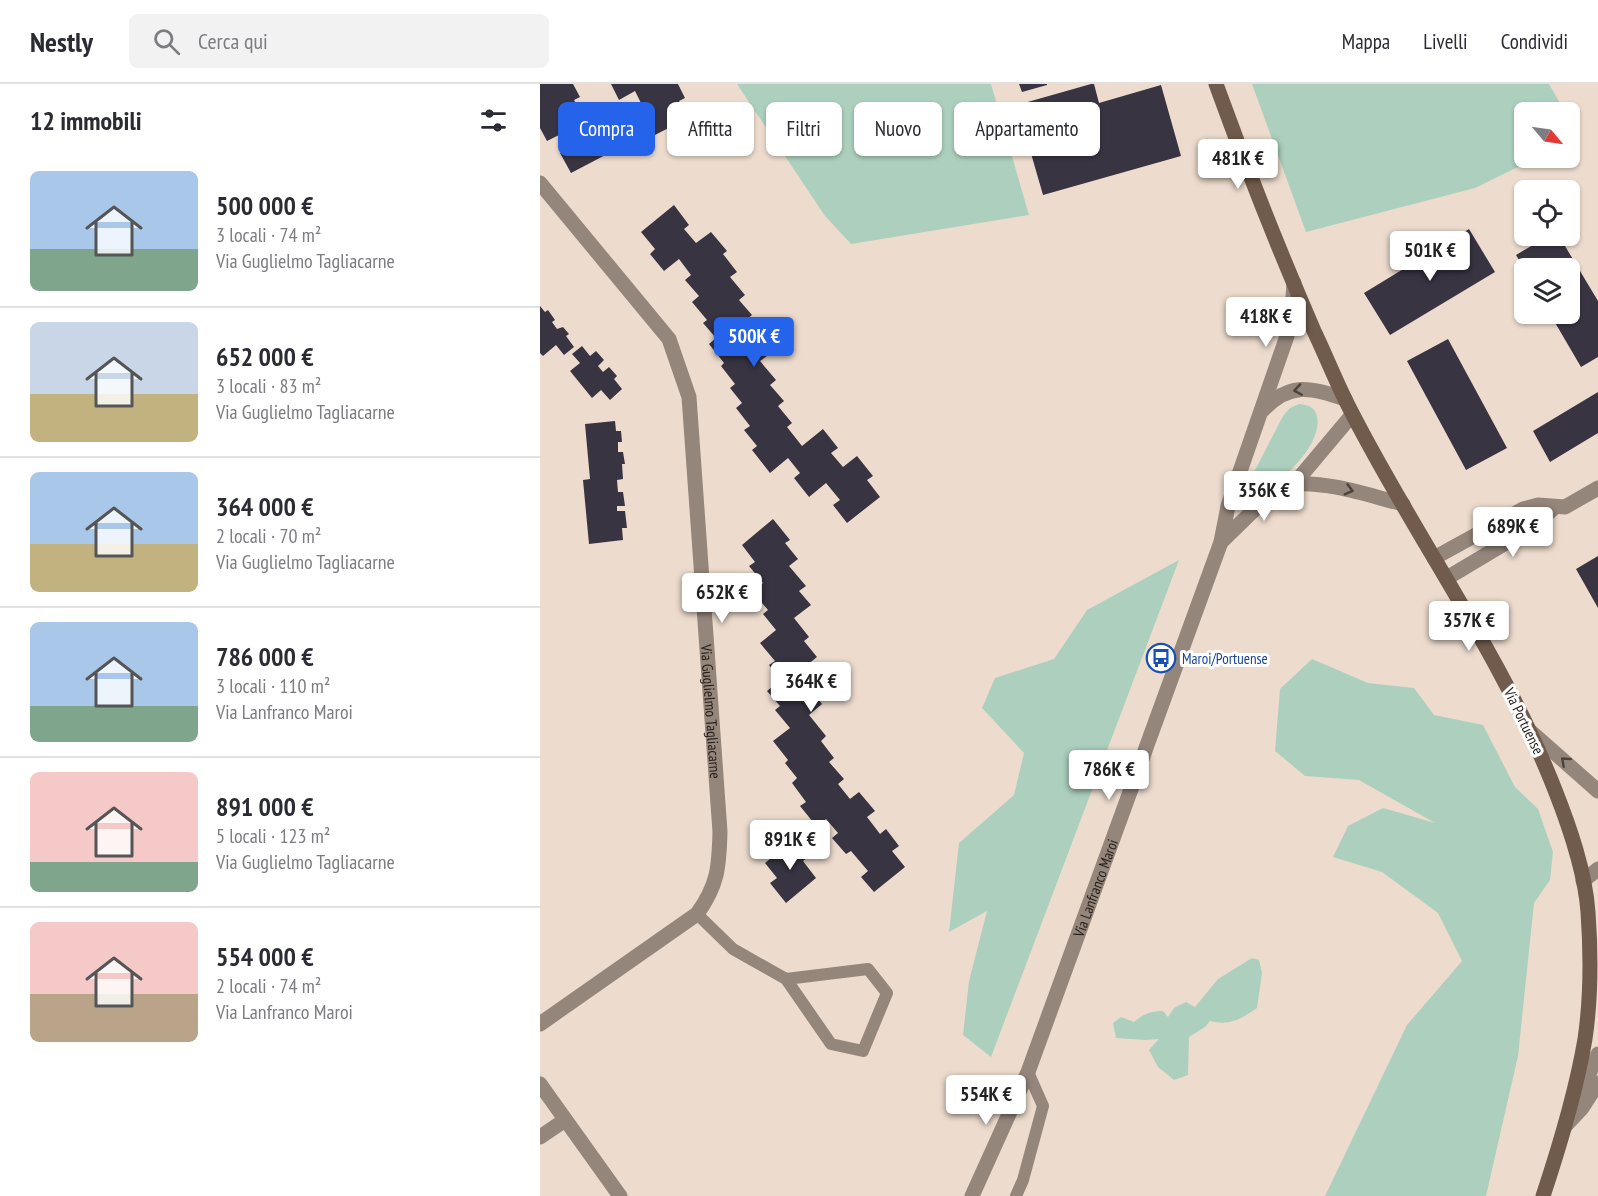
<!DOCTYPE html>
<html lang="it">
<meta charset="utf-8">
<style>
:root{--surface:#fff;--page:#f2f2f3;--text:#2b2b33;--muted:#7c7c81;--line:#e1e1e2;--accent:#2563eb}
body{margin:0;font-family:"PT Sans Narrow",sans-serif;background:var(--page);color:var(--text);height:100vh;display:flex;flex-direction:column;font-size:22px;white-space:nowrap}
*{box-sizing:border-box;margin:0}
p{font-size:20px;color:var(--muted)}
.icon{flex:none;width:33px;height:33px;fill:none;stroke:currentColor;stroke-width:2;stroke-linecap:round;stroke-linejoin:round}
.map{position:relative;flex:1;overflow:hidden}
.drawer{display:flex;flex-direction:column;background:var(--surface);width:540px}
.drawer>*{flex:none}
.guide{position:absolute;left:18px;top:18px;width:570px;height:54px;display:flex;gap:12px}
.needle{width:39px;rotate:119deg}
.fabs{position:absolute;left:974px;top:18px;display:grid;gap:12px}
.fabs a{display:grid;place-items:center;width:66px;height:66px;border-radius:9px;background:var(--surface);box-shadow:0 2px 4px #0004;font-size:30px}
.price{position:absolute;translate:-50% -51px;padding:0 14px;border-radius:6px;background:#fff;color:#222;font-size:20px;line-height:39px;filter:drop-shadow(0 2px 3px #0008)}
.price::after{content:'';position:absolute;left:50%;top:36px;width:18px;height:14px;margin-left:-9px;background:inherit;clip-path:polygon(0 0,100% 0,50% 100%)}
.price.selected{background:var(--accent);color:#fff}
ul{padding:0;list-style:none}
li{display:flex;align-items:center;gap:18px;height:150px;padding:0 30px}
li+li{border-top:2px solid var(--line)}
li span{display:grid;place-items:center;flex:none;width:168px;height:120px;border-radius:9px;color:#555}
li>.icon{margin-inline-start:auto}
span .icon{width:72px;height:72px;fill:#fffc;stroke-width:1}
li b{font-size:26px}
h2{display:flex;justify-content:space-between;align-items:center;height:72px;padding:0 30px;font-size:26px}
.chip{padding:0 21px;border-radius:9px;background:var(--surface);box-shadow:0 2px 4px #0004;font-size:21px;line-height:54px}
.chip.selected{background:var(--accent);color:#fff}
header{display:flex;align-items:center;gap:36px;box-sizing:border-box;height:84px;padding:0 30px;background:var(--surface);border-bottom:2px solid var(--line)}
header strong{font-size:28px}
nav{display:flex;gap:33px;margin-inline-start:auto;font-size:21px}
.search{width:420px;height:54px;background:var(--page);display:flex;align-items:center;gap:15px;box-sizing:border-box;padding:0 21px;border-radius:9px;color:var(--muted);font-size:22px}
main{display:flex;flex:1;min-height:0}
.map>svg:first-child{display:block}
.green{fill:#acd0bd}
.building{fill:#383442}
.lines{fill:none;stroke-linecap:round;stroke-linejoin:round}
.service{stroke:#95867c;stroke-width:12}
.minor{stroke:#95867c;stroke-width:15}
.tertiary{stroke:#95867c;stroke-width:15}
.secondary{stroke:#715b4d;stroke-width:15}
.oneway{stroke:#4c423c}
.labels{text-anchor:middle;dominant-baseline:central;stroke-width:6;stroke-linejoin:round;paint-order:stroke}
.transit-label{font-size:15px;fill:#164399;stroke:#fff;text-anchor:start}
.street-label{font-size:15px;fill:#241e19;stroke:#fff}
</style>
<header>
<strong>Nestly</strong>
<div class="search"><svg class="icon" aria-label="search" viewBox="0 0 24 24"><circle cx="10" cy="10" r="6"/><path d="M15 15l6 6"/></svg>Cerca qui</div>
<nav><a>Mappa</a><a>Livelli</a><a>Condividi</a></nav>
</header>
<main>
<section class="drawer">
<h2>12 immobili<svg class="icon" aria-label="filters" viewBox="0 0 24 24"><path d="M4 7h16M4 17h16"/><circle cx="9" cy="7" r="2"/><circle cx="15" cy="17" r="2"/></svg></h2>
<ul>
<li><span style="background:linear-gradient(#a9c7e8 65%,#7fa58c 0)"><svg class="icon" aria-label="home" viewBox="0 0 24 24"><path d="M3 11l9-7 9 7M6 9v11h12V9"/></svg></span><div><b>500 000 €</b><p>3 locali · 74 m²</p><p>Via Guglielmo Tagliacarne</p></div></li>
<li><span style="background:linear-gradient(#c9d6e8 60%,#c2b280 0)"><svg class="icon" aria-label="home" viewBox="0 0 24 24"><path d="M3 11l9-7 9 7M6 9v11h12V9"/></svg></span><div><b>652 000 €</b><p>3 locali · 83 m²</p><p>Via Guglielmo Tagliacarne</p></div></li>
<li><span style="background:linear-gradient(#a9c7e8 60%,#c2b280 0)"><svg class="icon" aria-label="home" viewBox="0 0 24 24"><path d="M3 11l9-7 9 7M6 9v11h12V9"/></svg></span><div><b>364 000 €</b><p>2 locali · 70 m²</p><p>Via Guglielmo Tagliacarne</p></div></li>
<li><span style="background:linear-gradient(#a9c7e8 70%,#7fa58c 0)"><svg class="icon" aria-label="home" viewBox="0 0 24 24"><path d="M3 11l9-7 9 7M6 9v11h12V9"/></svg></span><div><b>786 000 €</b><p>3 locali · 110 m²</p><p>Via Lanfranco Maroi</p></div></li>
<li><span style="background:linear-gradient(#f6c9c9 75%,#7fa58c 0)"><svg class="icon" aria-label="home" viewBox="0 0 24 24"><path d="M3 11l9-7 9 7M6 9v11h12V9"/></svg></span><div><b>891 000 €</b><p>5 locali · 123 m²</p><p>Via Guglielmo Tagliacarne</p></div></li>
<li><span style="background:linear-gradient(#f6c9c9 60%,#b9a48a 0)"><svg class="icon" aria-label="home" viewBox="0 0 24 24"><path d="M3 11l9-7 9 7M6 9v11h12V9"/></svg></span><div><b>554 000 €</b><p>2 locali · 74 m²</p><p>Via Lanfranco Maroi</p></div></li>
</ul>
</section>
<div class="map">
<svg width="1058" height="1112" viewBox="0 0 1058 1112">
<rect width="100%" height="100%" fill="#eddcce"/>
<path class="green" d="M 197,0 L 451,0 L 489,131 L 311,160 L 285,132 Z
M 712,0 L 1009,0 L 1025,28 L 984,28 L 984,74 L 993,74 L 982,81 L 935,104 L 766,148 Z
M 759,320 C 768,321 775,323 777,332 C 783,361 742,397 720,410 L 712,409 L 709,403 L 711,394 L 743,332 L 750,324 Z
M 639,476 L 451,973 L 423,951 L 429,897 L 447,827 L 409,848 L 419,759 L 474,711 L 484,669 L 442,624 L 455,594 L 514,575 L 547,526 Z
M 772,575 L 828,599 L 874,604 L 894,631 L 943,641 L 975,703 L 998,725 L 1013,768 L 1010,796 L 994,819 L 978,972 L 946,1112 L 785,1112 L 867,941 L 922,877 L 898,829 L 842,788 L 793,773 L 808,742 L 843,724 L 895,739 L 819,696 L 765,692 L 735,667 L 740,605 Z
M 712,874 L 719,876 L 722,889 L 717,924 C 701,935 690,942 670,937 L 665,943 L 649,953 L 648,991 L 634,996 L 618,983 L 609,966 L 619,955 L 606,956 L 576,954 L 573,939 L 581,933 L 594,938 C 603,930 611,927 623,927 L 628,933 L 634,924 L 646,918 L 655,923 L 678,895 Z"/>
<path class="building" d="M 0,0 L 33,0 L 40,13 L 34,16 L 45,35 L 59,28 L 71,51 L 65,54 L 73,67 L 31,89 L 20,69 L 26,65 L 19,51 L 7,57 L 0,44 Z
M 71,0 L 138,0 L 145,14 L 139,17 L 148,34 L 113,52 L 103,31 L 106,29 L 95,7 L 79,16 Z
M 479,0 L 507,0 L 507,1 L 482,8 Z
M 551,0 L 554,0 L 559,19 L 621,1 L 641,72 L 503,111 L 477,21 Z
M 134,121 L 149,141 L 144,145 L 156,159 L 171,148 L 187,167 L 183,170 L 197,188 L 190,193 L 205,211 L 199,216 L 212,231 L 207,235 L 220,251 L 214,256 L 227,272 L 220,277 L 236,296 L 230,301 L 244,317 L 238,322 L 252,339 L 247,343 L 262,362 L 283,345 L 298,364 L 291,369 L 303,383 L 317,372 L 333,392 L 327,396 L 340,413 L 307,439 L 293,421 L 300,416 L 286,399 L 269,413 L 254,394 L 260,389 L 248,374 L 230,389 L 212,366 L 217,362 L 204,346 L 210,342 L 196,324 L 202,319 L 190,304 L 195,300 L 181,282 L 184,279 L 169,260 L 176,254 L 163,239 L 167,236 L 152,218 L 159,212 L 145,196 L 151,191 L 139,175 L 124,187 L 110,170 L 115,165 L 101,148 Z
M 929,145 L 955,188 L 850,251 L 824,209 Z
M 1008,152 L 1019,152 L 1058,217 L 1058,273 L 1041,283 L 1010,230 L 1029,230 L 1029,184 L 984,184 L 976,171 Z
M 0,222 L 5,228 L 8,226 L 15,236 L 12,238 L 17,245 L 23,243 L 29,250 L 26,252 L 34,263 L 24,271 L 16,261 L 3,272 L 0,269 Z
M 908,255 L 967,364 L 926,386 L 867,277 Z
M 42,262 L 50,272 L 56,267 L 64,276 L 58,282 L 63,288 L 69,283 L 77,292 L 74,295 L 82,305 L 70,316 L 61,306 L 52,314 L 30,287 L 40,279 L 32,270 Z
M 1058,308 L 1058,349 L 1010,378 L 993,347 Z
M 75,337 L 76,347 L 81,347 L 82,358 L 78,358 L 78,368 L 83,368 L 85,380 L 82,380 L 83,395 L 77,396 L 78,408 L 83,408 L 85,422 L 77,422 L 77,427 L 85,427 L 87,444 L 82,444 L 83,456 L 49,460 L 43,396 L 50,395 L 45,340 Z
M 233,435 L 250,456 L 245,459 L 258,475 L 249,482 L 266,502 L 259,507 L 271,521 L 254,534 L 269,553 L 264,557 L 277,573 L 262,585 L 275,601 L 270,605 L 282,620 L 269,631 L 286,652 L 281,657 L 294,674 L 289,678 L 304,695 L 298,700 L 310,715 L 319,708 L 335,727 L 327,733 L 340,750 L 346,745 L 359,762 L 352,767 L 365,783 L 334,808 L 321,793 L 328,787 L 311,767 L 306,770 L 292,754 L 298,749 L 286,735 L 277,743 L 260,722 L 266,718 L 252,699 L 257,694 L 245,679 L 248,676 L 233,657 L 250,644 L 235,626 L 240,622 L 227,607 L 241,596 L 229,581 L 235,577 L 220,559 L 236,546 L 223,530 L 228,526 L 212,507 L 223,499 L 209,482 L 215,478 L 202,461 Z
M 1058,472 L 1058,524 L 1036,485 Z
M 254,755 L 268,773 L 263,777 L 276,794 L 246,819 L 230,799 L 237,794 L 225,779 Z"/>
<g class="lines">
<path class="service" d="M 157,830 L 193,865 L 246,895 L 291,960 L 323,967 L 347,909 L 328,885 L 246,895
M 476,1112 L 483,1096 L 503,1022 L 488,988"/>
<g class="minor">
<path id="s1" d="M 0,99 L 129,255 L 149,313 L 180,748 C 179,783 178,801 157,830 L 0,940"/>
<path d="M 723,326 C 749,298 772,303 805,315"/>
<path d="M 754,400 C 792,398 827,411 863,420"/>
<path d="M 681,458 L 718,422 L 754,400 L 812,331"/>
<path d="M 894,474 L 983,425 L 998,421 L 1025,423 L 1058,404"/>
<path d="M 907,494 L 994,442 L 1015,423"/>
<path d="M 0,1000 L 80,1112"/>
<path d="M 1026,1041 L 1042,1024 L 1058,999"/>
<path d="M 0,1053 L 25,1036"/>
<path id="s2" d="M 432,1112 L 488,988 L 681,458 L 688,422 L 747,252 L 752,227 L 754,199"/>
</g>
<path class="tertiary" d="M 991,648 L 1058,707
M 1043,797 L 1058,785
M 1035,1021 L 1058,970"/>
<path class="secondary" d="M 676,0 C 706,83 739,166 774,247 C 787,274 798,303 812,329 C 877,456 963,573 1015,706 C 1030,744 1045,787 1048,828 C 1051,870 1051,914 1045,955 C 1036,1008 1020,1061 1003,1112"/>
</g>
<defs><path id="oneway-chevron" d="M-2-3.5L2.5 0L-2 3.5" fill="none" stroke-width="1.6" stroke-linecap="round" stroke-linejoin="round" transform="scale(1.5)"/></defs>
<g class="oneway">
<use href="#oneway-chevron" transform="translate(758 306) rotate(171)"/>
<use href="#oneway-chevron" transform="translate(809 406) rotate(15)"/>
<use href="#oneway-chevron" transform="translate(1025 677) rotate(-138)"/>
</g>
<defs>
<g id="bus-ring" transform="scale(1.5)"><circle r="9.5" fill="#fff" stroke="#1a4fb4" stroke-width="1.5"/><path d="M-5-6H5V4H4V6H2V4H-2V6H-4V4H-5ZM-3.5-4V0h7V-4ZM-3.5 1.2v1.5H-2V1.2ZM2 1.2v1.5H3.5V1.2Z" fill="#1a4fb4"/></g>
</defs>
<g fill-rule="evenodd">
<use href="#bus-ring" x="621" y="574"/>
</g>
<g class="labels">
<g class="transit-label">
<text x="642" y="574">Maroi/Portuense</text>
</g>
<g class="street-label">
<text stroke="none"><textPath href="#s1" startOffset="579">Via Guglielmo Tagliacarne</textPath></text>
<text transform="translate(984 637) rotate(64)">Via Portuense</text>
<text stroke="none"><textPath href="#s2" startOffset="332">Via Lanfranco Maroi</textPath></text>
</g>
</g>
</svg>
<div class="fabs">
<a><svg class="needle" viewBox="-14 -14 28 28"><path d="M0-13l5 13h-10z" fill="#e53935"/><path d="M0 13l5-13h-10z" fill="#7c7c81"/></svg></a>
<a><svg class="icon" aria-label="locate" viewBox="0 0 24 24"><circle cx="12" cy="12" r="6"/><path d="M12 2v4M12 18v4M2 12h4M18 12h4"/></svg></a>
<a><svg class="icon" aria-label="layers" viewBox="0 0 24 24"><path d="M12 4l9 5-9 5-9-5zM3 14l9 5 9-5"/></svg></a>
</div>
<b class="price" style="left:698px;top:106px">481K €</b>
<b class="price" style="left:890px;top:198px">501K €</b>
<b class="price" style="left:726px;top:264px">418K €</b>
<b class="price selected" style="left:214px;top:284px">500K €</b>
<b class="price" style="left:724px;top:438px">356K €</b>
<b class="price" style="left:973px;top:474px">689K €</b>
<b class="price" style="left:182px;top:540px">652K €</b>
<b class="price" style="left:929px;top:568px">357K €</b>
<b class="price" style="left:271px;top:629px">364K €</b>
<b class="price" style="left:569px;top:717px">786K €</b>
<b class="price" style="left:250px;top:787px">891K €</b>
<b class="price" style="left:446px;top:1042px">554K €</b>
<div class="guide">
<a class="chip selected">Compra</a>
<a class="chip">Affitta</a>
<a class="chip">Filtri</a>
<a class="chip">Nuovo</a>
<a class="chip">Appartamento</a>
</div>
</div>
</main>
